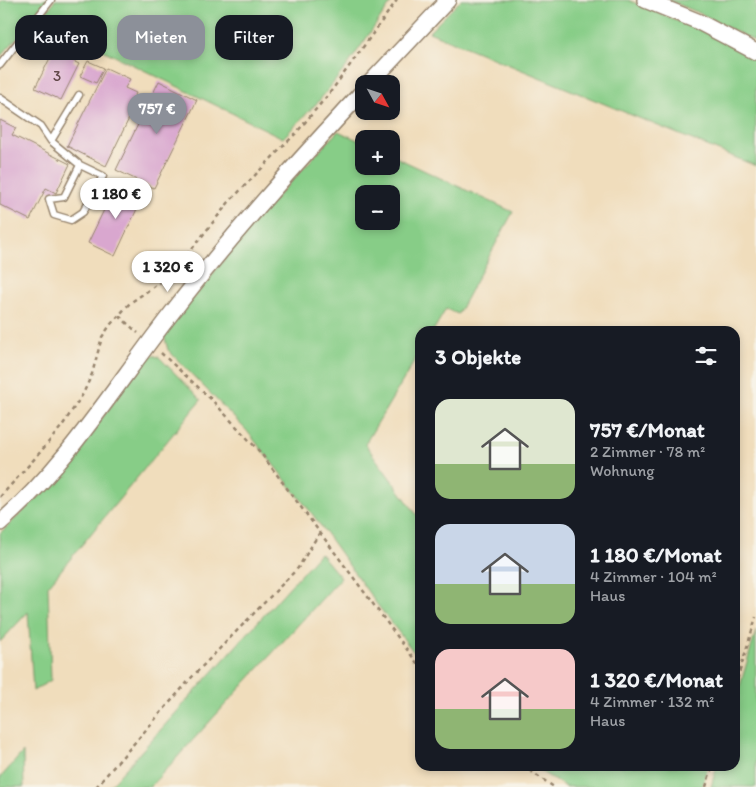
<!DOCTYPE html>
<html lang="de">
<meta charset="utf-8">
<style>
:root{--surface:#171b24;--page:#242831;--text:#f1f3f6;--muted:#9ea1a6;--accent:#8c9099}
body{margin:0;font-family:Itim,sans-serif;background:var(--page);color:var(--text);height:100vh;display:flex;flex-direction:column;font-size:19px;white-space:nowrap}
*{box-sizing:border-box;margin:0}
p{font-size:16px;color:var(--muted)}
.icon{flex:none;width:28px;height:28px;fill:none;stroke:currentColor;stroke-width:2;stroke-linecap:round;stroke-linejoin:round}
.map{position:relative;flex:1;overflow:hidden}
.side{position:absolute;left:415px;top:326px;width:325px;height:445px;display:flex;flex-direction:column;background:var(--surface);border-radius:15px;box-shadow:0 2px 8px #0003}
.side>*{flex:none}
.top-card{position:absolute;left:15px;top:15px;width:325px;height:45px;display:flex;gap:10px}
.needle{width:32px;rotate:130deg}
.tools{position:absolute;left:355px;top:75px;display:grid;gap:10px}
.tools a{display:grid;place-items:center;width:45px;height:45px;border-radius:10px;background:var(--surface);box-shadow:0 2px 8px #0003;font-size:25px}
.price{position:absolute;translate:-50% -42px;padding:0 11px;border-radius:18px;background:#fff;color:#222;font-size:16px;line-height:32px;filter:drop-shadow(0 1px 2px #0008)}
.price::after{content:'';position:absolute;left:50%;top:30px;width:15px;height:11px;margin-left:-8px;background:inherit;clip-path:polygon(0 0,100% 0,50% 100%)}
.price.active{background:var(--accent);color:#fff}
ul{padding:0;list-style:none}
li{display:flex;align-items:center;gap:15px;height:125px;padding:0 20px}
li span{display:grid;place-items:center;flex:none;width:140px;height:100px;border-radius:15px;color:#555}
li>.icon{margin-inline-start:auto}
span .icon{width:60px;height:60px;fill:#fffc;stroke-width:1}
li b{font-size:21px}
h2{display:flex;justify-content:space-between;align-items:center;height:60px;padding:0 20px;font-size:21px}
.pill{padding:0 18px;border-radius:15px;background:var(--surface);box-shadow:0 2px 8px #0003;font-size:18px;line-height:45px}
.pill.active{background:var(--accent);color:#fff}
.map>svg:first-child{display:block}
.green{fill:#87cd87;stroke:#617c52;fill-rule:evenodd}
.building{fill:#d9a7cf}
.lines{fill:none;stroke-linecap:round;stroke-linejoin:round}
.service-casing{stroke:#96846d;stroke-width:9}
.tertiary-casing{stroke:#96846d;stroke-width:18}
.path{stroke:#96846d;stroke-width:2.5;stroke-dasharray:4 4;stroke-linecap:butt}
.service{stroke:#fff;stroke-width:6}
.tertiary{stroke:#fff;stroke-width:15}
.labels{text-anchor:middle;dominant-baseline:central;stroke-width:5;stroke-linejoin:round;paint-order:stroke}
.number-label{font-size:15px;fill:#62494a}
</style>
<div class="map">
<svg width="756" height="787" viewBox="0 0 756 787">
<rect width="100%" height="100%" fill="#f7f3e8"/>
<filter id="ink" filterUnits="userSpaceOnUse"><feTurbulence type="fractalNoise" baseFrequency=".02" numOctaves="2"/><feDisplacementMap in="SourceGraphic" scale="10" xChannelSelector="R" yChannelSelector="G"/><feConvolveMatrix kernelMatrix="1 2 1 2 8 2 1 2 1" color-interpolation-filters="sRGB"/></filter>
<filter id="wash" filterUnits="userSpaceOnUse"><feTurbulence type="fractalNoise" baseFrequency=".0096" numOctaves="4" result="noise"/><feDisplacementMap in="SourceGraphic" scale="20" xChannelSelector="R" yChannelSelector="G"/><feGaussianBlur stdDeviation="1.12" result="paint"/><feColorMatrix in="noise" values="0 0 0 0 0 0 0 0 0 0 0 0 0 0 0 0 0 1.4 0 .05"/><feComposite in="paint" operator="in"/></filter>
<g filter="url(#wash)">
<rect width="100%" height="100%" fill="#f0ddbc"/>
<path class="green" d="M 2,0 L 48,0 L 35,18 L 0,57 L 0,3 Z
M 55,0 L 393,0 L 347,66 L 318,102 L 283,138 L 41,20 Z
M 461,0 L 628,0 L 705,32 L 756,58 L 756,166 L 429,32 Z
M 668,0 L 756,0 L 756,42 L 704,15 Z
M 338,131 L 364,143 L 364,166 L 391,166 L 391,155 L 513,212 L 458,314 L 446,309 L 433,331 L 420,331 L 420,352 L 365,444 L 420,519 L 420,660 L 376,603 L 313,515 L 247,431 L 168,350 L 164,335 L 258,217 ZM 364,194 L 391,194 L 391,221 L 364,221 Z
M 151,355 L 159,357 L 201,400 L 48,586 L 51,680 L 33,691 L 28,612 L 0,642 L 0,533 L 43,493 L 80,449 L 145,358 Z
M 320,553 L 341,578 L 150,787 L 109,787 Z
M 756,631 L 756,787 L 711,787 L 717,766 L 735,766 L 735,703 Z
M 23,752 L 24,787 L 0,787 L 0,778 Z
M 532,766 L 708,766 L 702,787 L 566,787 Z"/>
<g id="blocks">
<path class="building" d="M 60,38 L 79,48 L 73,61 L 79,64 L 61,100 L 35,88 Z
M 88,61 L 104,68 L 96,83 L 80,76 Z
M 106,68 L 130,79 L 125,88 L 136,93 L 131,104 L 135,106 L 106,166 L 67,146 Z
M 159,81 L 197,100 L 154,188 L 116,170 Z
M 0,120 L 16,128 L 12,135 L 70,164 L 56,193 L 46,188 L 30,220 L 0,205 Z
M 117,183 L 143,196 L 115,256 L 88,243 Z"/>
</g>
</g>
<g filter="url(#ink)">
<use href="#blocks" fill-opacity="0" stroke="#96846d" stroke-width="1"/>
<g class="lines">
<g class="service-casing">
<path id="service" d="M 0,65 L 51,0
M 0,98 L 41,126 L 51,141 L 80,165 L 103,176 L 83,212 L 71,220 L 54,215 L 49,199 L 64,197 L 80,165
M 51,141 L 79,95"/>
</g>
<g class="tertiary-casing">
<path id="tertiary" d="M 645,0 L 697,21 L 756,52
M 369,84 L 448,0
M 0,523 C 69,463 118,381 174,310 C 233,233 298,161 364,90"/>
</g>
<path class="path" d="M 119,316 L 138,333
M 161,353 L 211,399 L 260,452 L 420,667
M 0,497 L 37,456 L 62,426 L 83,394 L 92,374 L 102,337 L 111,324 L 130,303 L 172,274 L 229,202 L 297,132 L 332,90 L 397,0
M 735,687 L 756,617
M 523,766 L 554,787
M 96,787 L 192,677 L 298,568 L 320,532
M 706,787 L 712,766"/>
<use href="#service" class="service"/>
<use href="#tertiary" class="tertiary"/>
</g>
</g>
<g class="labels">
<g class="number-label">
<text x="57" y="76">3</text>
</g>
</g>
</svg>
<div class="tools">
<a><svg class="needle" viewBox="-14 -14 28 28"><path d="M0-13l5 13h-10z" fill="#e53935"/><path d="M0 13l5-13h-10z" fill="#9ea1a6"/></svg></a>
<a>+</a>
<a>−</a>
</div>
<b class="price active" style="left:157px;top:135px">757 €</b>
<b class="price" style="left:116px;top:220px">1 180 €</b>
<b class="price" style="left:168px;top:293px">1 320 €</b>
<div class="top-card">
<a class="pill">Kaufen</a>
<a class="pill active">Mieten</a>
<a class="pill">Filter</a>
</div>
<section class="side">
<h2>3 Objekte<svg class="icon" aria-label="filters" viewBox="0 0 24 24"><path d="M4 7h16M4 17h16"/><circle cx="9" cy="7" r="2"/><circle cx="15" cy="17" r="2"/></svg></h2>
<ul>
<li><span style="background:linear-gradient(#dfe7d0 65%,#8fb573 0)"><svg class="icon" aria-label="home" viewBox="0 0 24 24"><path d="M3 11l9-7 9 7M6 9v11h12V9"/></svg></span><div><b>757 €/Monat</b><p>2 Zimmer · 78 m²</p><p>Wohnung</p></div></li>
<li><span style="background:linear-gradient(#c9d6e8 60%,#8fb573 0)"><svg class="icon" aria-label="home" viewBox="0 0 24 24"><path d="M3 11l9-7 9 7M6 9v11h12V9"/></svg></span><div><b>1 180 €/Monat</b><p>4 Zimmer · 104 m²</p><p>Haus</p></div></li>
<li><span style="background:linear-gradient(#f6c9c9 60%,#8fb573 0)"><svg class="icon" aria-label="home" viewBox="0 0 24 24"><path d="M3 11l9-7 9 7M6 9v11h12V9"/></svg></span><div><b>1 320 €/Monat</b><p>4 Zimmer · 132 m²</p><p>Haus</p></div></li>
</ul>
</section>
</div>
